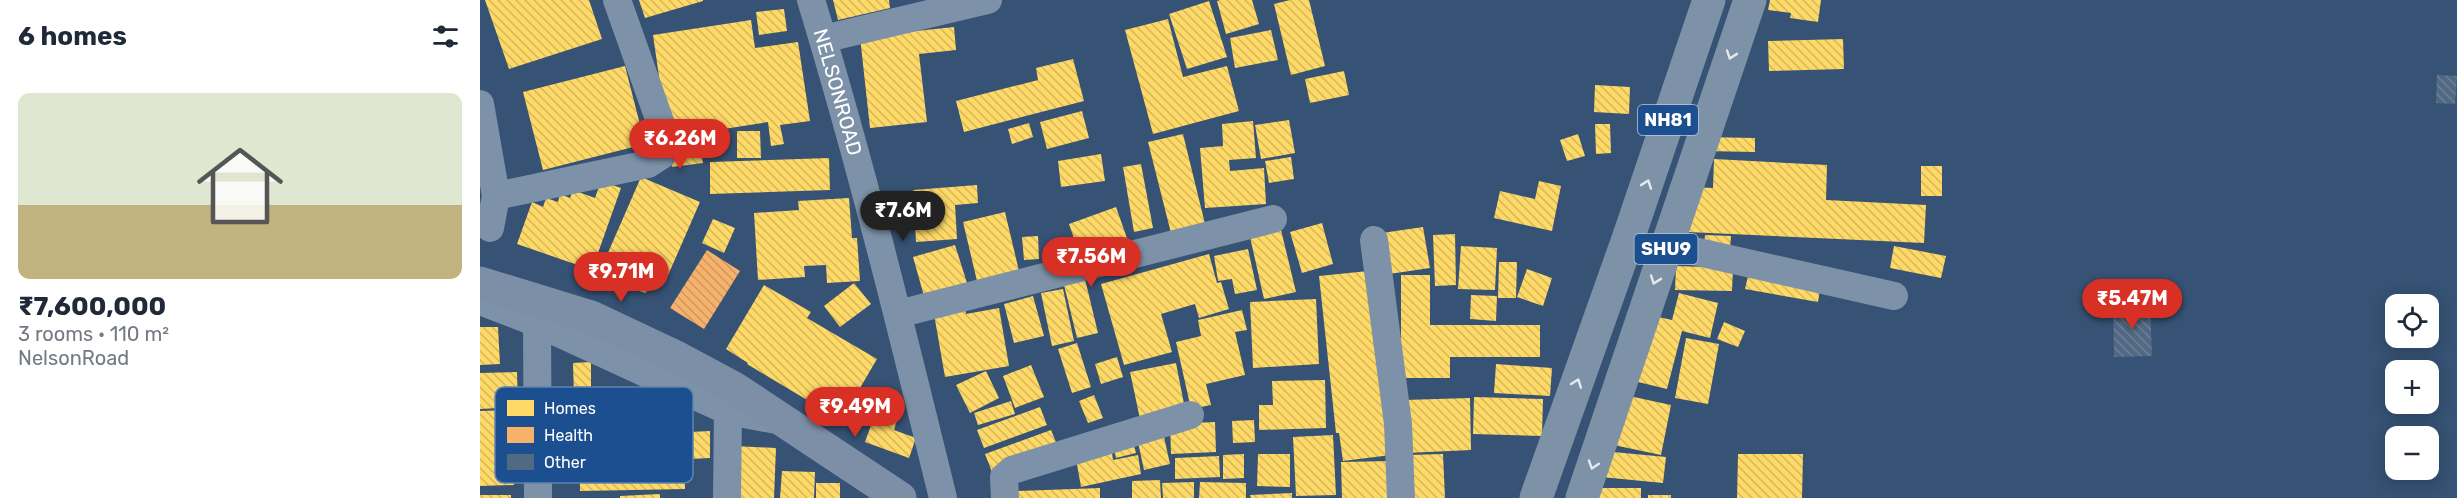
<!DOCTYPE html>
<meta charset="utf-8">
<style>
:root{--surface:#fff;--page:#f2f2f3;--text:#1f2937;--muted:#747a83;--accent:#d93025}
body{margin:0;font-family:Rubik,sans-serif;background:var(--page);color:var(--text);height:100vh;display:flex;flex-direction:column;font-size:22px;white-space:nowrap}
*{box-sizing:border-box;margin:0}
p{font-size:20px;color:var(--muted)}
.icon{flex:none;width:33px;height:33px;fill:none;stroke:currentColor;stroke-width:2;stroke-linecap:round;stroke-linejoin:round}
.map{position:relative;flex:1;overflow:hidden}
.details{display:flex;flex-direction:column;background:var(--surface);width:480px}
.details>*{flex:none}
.tools{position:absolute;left:1905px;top:294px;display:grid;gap:12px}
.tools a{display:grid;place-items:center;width:54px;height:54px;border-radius:12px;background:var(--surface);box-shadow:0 3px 15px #0003;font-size:30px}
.price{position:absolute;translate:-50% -51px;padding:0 14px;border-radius:21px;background:var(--accent);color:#fff;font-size:20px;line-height:39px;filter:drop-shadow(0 2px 3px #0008)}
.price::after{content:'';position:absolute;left:50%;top:36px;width:18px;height:14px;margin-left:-9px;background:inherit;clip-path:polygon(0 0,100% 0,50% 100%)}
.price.selected{background:#222;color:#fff}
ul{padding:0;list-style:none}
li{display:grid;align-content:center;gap:12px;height:318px;padding:0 18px}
li span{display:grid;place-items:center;height:186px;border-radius:12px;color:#555}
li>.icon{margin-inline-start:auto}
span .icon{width:108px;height:108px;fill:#fffc;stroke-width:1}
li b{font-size:26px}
h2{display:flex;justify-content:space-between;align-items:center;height:72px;padding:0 18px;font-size:26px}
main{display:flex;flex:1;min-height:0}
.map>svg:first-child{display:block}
.homes{fill:url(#homes-back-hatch)}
.health{fill:url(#health-back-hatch)}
.building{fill:url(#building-back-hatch)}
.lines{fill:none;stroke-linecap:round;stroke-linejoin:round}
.minor{stroke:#7d92a8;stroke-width:28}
.major{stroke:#7d8ea7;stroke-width:33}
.highway{stroke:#7e92a7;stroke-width:33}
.oneway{stroke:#e5e9ed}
.labels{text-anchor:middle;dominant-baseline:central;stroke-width:6;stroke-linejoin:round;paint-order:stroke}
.shield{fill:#1b4f8f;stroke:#bbcadd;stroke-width:1.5}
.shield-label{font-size:18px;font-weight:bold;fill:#fff}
.street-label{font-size:20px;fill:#fff;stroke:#1b4f8f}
.key{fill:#1b4f8f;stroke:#5f84b1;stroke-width:1.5}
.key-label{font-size:16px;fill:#fff}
</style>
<main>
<section class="details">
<h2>6 homes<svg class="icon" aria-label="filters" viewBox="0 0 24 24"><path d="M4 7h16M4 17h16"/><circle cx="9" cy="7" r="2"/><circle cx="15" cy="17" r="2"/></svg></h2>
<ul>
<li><span style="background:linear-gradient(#dfe7d0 60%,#c2b280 0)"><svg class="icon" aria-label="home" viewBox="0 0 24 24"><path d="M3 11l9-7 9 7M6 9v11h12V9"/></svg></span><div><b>₹7,600,000</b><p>3 rooms · 110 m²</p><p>NelsonRoad</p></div></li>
</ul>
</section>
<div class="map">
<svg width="1977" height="498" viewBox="0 0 1977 498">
<defs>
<pattern id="homes-back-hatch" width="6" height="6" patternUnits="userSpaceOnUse" patternTransform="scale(1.5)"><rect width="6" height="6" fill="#ffd966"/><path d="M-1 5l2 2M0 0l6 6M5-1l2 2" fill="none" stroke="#d2b660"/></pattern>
<pattern id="health-back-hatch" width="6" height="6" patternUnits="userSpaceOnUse" patternTransform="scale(1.5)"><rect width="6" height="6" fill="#f6b26b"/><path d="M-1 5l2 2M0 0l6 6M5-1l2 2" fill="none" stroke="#cc9863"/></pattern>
<pattern id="building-back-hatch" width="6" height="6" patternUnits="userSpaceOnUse" patternTransform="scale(1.5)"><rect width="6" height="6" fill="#526984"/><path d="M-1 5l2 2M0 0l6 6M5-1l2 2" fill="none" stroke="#6c8096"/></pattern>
</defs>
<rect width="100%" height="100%" fill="#365274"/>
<path class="homes" d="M 5,0 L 109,0 L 122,39 L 29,69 Z
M 159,0 L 223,0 L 223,1 L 165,18 Z
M 353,0 L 409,0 L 410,8 L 358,20 Z
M 740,0 L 772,0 L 779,24 L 746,34 L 737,1 Z
M 810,0 L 829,0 L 845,66 L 811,75 L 794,4 Z
M 1290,0 L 1341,0 L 1338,22 L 1310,18 L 1311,13 L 1288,10 Z
M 729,1 L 747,57 L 707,69 L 689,14 Z
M 304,9 L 307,31 L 279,35 L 276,12 Z
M 688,19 L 703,77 L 747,66 L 759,111 L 673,134 L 645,30 Z
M 271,20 L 275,48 L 318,42 L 330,121 L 300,125 L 304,144 L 291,146 L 288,122 L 218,133 L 223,163 L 192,167 L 173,35 Z
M 474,27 L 476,50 L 439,54 L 447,122 L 390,128 L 380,37 Z
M 791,30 L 798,60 L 755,68 L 750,38 Z
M 1363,39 L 1364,69 L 1289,71 L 1288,41 Z
M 593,59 L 604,101 L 484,132 L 476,101 L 558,80 L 556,68 Z
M 145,66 L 165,144 L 63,170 L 43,92 Z
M 864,71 L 869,95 L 830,103 L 825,79 Z
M 1115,85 L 1150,87 L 1149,114 L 1114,112 Z
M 602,111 L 609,138 L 567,149 L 560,122 Z
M 809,120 L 815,153 L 781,159 L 775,125 Z
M 773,121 L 776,158 L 749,160 L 750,171 L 784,168 L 786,204 L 725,208 L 720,148 L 743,146 L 742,124 Z
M 549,123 L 553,137 L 532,144 L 528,129 Z
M 1115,124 L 1130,124 L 1131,153 L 1116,154 Z
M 257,131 L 280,131 L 281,158 L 257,158 Z
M 703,134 L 726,228 L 692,237 L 668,142 Z
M 1098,134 L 1105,156 L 1087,161 L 1080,140 Z
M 1225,137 L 1275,138 L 1275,152 L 1225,151 Z
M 621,154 L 625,181 L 581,187 L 578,161 Z
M 811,157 L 814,179 L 789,183 L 785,161 Z
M 349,158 L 350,190 L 230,194 L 230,162 Z
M 1234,159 L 1347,165 L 1346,200 L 1446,205 L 1444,243 L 1208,232 L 1210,187 L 1233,188 Z
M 661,164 L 673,228 L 654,232 L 643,167 Z
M 1441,166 L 1462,166 L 1462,196 L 1441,196 Z
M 161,177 L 220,202 L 186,280 L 127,255 Z
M 121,181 L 141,188 L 112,270 L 37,244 L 52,202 L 63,207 L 66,198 L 78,202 L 80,194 L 90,198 L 93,190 L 115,198 Z
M 1059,181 L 1081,186 L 1072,231 L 1014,218 L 1020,191 L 1055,199 Z
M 497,185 L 498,203 L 475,205 L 477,239 L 436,242 L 433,190 Z
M 369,198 L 372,238 L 377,238 L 380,281 L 347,283 L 346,265 L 324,266 L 325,277 L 278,280 L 274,213 L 319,210 L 318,201 Z
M 636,207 L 648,241 L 601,258 L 589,224 Z
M 525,212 L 539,271 L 497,281 L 483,222 Z
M 233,219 L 255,228 L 244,253 L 222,243 Z
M 842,223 L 853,264 L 822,273 L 810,232 Z
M 943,227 L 950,268 L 909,274 L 902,233 Z
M 801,230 L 816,292 L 784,299 L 770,237 Z
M 975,234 L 976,285 L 955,286 L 953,235 Z
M 1225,235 L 1251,236 L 1250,249 L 1224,248 Z
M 558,236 L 559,259 L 544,260 L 542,237 Z
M 475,245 L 487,283 L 444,296 L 433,257 Z
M 981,246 L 1017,248 L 1015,290 L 978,289 Z
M 1414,246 L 1466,256 L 1461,278 L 1410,268 Z
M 768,249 L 777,290 L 755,294 L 752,279 L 738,281 L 734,256 Z
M 729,254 L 737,283 L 741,282 L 749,309 L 719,318 L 715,304 L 681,314 L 692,352 L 644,365 L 621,284 Z
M 128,260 L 172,274 L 166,293 L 122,280 Z
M 1019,262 L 1037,262 L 1036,298 L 1018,298 Z
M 1196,266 L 1253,268 L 1252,291 L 1195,290 Z
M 1047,269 L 1072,278 L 1063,306 L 1037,297 Z
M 888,271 L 911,455 L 863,461 L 859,433 L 856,433 L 839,276 Z
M 604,275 L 618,333 L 597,338 L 583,281 Z
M 921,275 L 950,275 L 950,325 L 1060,325 L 1060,357 L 970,357 L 970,378 L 921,378 Z
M 1268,276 L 1340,289 L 1338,302 L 1265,289 Z
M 374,283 L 391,304 L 360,327 L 344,306 Z
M 284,285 L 331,312 L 327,318 L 397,359 L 380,388 L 398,398 L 379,431 L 267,364 L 268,363 L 246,349 Z
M 583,289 L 594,341 L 572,346 L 561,293 Z
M 1199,293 L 1238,303 L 1230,338 L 1202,331 L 1187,389 L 1154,381 L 1170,315 L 1192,320 Z
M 991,295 L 1017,296 L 1016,321 L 990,319 Z
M 553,296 L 564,336 L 534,343 L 524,304 Z
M 836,299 L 839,364 L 773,368 L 770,302 Z
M 519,308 L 529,366 L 465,377 L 454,314 L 485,309 L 486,314 Z
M 762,310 L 767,330 L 755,332 L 765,375 L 726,384 L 731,405 L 711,409 L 696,342 L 721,336 L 718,320 Z
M 1244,322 L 1265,331 L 1258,347 L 1237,339 Z
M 0,327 L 18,327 L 20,364 L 0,365 Z
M 1206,338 L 1239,344 L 1228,404 L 1195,398 Z
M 597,343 L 611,387 L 592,393 L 578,349 Z
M 637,357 L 643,377 L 621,384 L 615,364 Z
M 111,362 L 111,396 L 94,396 L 93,363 Z
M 696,363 L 705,409 L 660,419 L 650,372 Z
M 1016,364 L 1072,368 L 1070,396 L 1014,393 Z
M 551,365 L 564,397 L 535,408 L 523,376 Z
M 506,371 L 519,398 L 490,413 L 476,385 Z
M 37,372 L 38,407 L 0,409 L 0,373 Z
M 845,380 L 846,428 L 779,430 L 779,405 L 793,405 L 792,381 Z
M 1140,394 L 1191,405 L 1181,455 L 1129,444 Z
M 614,395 L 623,418 L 608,423 L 599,401 Z
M 994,397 L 1063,399 L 1062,436 L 993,434 Z
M 990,398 L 991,450 L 926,453 L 924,400 Z
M 400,400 L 421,408 L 414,430 L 436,438 L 429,458 L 385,442 Z
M 531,401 L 535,414 L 498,425 L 494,413 Z
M 560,407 L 567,425 L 504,448 L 497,430 Z
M 203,408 L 205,489 L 100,491 L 99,422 L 118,422 L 118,409 Z
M 32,410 L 34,485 L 0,486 L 0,411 Z
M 774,420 L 775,442 L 753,443 L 752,421 Z
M 735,422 L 736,452 L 691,454 L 690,424 Z
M 682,428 L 690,464 L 664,470 L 656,433 Z
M 571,430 L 578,447 L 512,472 L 505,454 Z
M 230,431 L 230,458 L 211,459 L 210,432 Z
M 853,435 L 856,495 L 816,496 L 813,437 Z
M 652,438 L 656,453 L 636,458 L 632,443 Z
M 254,446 L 296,448 L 294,498 L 252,498 Z
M 631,446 L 633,460 L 658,455 L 661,474 L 601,487 L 595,453 Z
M 1123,451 L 1186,457 L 1183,483 L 1121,477 Z
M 764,454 L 764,478 L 743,479 L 743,455 Z
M 778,454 L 810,454 L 810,487 L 777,486 Z
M 963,454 L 965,498 L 930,498 L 928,455 Z
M 1258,454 L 1323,454 L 1322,498 L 1257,498 Z
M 739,456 L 740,477 L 695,479 L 695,458 Z
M 910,461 L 911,498 L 862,498 L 861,462 Z
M 302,471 L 335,472 L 334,498 L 300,498 Z
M 680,480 L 681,498 L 652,498 L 652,481 Z
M 714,482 L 714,498 L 683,498 L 682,483 Z
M 720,482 L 766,483 L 766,498 L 719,498 Z
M 336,483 L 360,483 L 360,498 L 336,498 Z
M 620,488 L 620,498 L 538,498 L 538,491 Z
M 1109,488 L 1161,488 L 1161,498 L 1109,498 Z
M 812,493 L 812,498 L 771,498 L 770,495 Z
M 180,494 L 180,498 L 140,498 L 140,496 Z
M 0,495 L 31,495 L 31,498 L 0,498 Z
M 1168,495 L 1191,495 L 1191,498 L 1168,498 Z"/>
<path class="health" d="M 227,250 L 260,271 L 224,329 L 190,308 Z"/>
<path class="building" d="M 1957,75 L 1977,76 L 1975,104 L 1956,103 Z
M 1670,303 L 1672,356 L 1634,357 L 1633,304 Z"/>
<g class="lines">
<g class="minor">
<path id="s1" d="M 331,0 C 381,164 422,331 463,498"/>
<path d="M 343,39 L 508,0"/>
<path d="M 0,104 L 16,196 L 10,228"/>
<path d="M 16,196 L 168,164 L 182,155 L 185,143 L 182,127 L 137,0"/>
<path d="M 894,240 L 918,424 L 921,498"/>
<path d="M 1187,245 L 1414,296"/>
<path d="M 0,301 L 57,323 L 248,411 L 302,421"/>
<path d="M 418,314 L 793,219"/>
<path d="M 57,323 L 58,498"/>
<path d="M 247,498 L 248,411"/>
<path d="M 525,498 L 524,477 L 532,470 L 710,415"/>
</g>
<path class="major" d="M 0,283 L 111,317 L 198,358 L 254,388 L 420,498"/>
<path class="highway" d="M 1056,498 L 1148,239 L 1229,0
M 1102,498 L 1270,0"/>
</g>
<defs><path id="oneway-chevron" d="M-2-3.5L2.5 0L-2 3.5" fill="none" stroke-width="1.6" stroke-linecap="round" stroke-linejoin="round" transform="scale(1.5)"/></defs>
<g class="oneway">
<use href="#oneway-chevron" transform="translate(1251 55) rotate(109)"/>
<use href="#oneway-chevron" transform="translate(1167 184) rotate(-71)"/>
<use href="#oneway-chevron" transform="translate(1175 280) rotate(109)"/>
<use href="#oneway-chevron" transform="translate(1097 383) rotate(-70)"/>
<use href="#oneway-chevron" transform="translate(1113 465) rotate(108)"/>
</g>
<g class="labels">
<g class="shield">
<rect x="1158" y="105" width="60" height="30" rx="4.5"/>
<rect x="1154.5" y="234" width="63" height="30" rx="4.5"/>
</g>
<g class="shield-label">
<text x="1188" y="120">NH81</text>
<text x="1186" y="249">SHU9</text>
</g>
<g class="street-label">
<text stroke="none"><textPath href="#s1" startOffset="96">NELSONROAD</textPath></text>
</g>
</g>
<rect x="15" y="387" width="198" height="96" rx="9" class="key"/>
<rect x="27" y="400" width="27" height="16" fill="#ffd966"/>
<rect x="27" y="427" width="27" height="16" fill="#f6b26b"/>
<rect x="27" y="454" width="27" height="16" fill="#526984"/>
<g class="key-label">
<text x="64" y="414">Homes</text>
<text x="64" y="441">Health</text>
<text x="64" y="468">Other</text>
</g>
</svg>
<div class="tools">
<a><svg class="icon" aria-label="locate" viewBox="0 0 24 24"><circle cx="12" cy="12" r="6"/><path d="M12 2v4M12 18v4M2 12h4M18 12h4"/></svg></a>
<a>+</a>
<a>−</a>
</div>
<b class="price" style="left:200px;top:170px">₹6.26M</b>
<b class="price selected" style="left:423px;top:242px">₹7.6M</b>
<b class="price" style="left:611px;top:288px">₹7.56M</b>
<b class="price" style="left:141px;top:303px">₹9.71M</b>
<b class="price" style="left:1652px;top:330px">₹5.47M</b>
<b class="price" style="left:375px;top:438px">₹9.49M</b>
</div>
</main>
